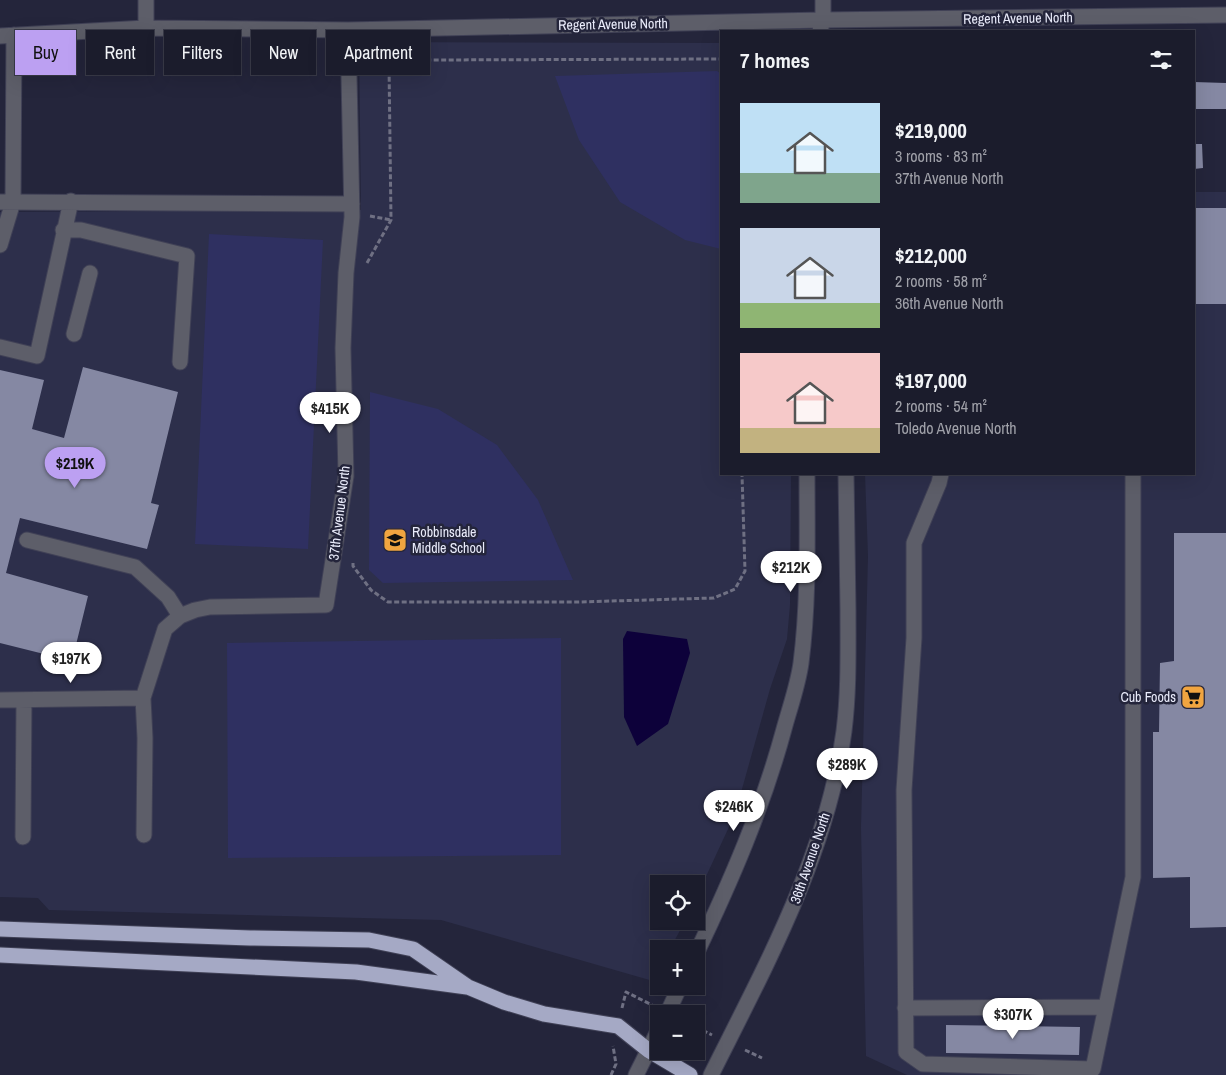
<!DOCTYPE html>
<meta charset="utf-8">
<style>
:root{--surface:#1b1c2c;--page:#242534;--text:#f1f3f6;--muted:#a0a1a9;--line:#393a48;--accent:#bca0f2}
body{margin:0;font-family:"Archivo Narrow",sans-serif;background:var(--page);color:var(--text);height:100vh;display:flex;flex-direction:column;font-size:19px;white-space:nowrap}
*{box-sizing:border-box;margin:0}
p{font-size:16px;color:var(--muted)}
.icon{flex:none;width:28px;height:28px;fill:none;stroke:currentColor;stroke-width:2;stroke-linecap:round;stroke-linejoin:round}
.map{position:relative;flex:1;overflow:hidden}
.side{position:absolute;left:720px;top:30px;width:475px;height:445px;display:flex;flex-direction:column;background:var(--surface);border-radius:0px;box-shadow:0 5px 20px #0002,0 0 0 1px var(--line)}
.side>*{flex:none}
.banner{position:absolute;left:15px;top:30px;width:475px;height:45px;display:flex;gap:10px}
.tools{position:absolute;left:650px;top:875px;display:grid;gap:10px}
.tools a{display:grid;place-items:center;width:55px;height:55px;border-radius:0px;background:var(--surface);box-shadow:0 5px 20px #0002,0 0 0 1px var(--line);font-size:25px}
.price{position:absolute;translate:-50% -42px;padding:0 11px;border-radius:18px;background:#fff;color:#222;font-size:16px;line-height:32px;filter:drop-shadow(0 1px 2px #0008)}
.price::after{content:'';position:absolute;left:50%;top:30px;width:15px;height:11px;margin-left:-8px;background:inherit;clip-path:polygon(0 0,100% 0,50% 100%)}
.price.selected{background:var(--accent);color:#111}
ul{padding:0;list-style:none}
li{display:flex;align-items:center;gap:15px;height:125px;padding:0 20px}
li span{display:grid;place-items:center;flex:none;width:140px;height:100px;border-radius:0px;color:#555}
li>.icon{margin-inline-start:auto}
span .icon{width:60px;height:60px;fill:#fffc;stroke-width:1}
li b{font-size:21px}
h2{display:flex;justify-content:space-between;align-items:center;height:60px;padding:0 20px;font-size:21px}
.chip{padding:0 18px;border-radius:0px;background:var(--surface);box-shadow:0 5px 20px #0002,0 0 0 1px var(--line);font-size:18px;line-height:45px}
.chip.selected{background:var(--accent);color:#111}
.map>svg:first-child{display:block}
.built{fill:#2d2f4b}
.green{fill:#2f3061}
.water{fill:#0d013a}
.building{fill:#8588a3}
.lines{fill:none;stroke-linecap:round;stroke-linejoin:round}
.minor-casing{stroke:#404156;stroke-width:17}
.highway-casing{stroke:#404156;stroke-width:17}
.path{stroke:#6f7083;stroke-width:3;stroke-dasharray:5 2.5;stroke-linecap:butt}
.minor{stroke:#5d5e69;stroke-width:15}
.highway{stroke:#a5a9c5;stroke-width:15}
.labels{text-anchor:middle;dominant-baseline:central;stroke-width:5;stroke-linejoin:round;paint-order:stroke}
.street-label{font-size:14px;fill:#eaecfb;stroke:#24253b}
.poi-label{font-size:14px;fill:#eaecfb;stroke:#24253b;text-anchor:start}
</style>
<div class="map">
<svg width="1226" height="1075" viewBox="0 0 1226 1075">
<rect width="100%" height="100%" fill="#24253b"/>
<path class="built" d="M 359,42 L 721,43 L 721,474 L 791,474 L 790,605 L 787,639 L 770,689 L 735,814 L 696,898 L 696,884 L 659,884 L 659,921 L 685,921 L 670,949 L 659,949 L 659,970 L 653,981 L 441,920 L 49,910 L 38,898 L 0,897 L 0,212 L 361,210 Z
M 1194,192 L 1226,192 L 1226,1075 L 907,1075 L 866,1056 L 861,828 L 868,556 L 865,474 L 1194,474 Z"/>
<path class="green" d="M 717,71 L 721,74 L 721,249 L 685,240 L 620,202 L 579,140 L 555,76 Z
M 209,234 L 323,240 L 308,549 L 195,544 Z
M 370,392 L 438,409 L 497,445 L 538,500 L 573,580 L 383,583 L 369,570 Z
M 561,638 L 561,855 L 228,858 L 227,643 Z"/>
<path class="water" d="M 627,631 L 687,639 L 690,653 L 668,724 L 637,746 L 624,717 L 623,639 Z"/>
<path class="building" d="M 1194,82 L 1226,83 L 1226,109 L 1194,109 Z
M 1194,144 L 1202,144 L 1203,168 L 1194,169 Z
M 1194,208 L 1226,208 L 1226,304 L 1194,304 Z
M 83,367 L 178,392 L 151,503 L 159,505 L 147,549 L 20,518 L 6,573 L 88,596 L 72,661 L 0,643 L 0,370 L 44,380 L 32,429 L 64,438 Z
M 1174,533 L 1226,533 L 1226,927 L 1190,928 L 1190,877 L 1153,878 L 1153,732 L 1159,732 L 1160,663 L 1174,661 Z
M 946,1025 L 1080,1027 L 1079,1055 L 946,1053 Z"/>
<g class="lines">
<g class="minor-casing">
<path id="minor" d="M 146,28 L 146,0
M 820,31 L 823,20 L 823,0
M 0,36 L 146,28 L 348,30 L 823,20 L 1226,15
M 0,202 L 352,204
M 63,230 L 81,230 L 187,256 L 180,362
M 0,245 L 13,202 L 14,35
M 74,334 L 90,273
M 0,347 L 37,356 L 71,201
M 941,474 L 939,483 L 914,543 L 914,638 L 904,790 L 906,1052 L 923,1064 L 1093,1069 L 1133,877 L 1133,474
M 27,540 L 135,567 L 168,597 L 180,616
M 0,700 L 143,698
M 144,835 L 145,738 L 143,698 L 165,629 L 180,616 L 195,610 L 210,607 L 326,605 L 346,476 L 343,348 L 346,273 L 352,217 L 348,30
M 23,837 L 24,700
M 696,954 C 731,881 763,807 784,729 C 790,707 798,685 801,663 C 809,600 807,537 807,474
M 905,1008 L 1106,1007
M 667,1014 L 680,986
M 636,1075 L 659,1029
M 711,1075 C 766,965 827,855 844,731 C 849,691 848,651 848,610 C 847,565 847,519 846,474"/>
</g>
<g class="highway-casing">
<path id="highway" d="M 0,929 L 250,938 L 369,940 L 413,949 L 468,987 L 504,1002 L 544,1014 L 618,1026 L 648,1050 L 690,1075
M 0,955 L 356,972 L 467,987"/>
</g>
<path class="path" d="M 389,65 L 429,60 L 721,59
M 370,216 L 391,220
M 367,263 L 391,220 L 389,65 L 393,50
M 353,563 L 353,566 L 371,590 L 388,602 L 578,602 L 714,598 L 735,589 L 745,571 L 742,474
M 622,1008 L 626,992 L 652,1005
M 696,1027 L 712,1035
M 745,1050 L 762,1058
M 611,1075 L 616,1064 L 613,1046"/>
<use href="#minor" class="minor"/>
<use href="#highway" class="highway"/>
</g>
<defs>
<g id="school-square" transform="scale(1.25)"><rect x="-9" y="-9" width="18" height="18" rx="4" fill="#f1a540" stroke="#24253b"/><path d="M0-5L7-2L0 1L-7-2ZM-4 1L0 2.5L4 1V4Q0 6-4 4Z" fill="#111"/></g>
<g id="supermarket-square" transform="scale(1.25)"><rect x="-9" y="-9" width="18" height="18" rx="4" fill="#f1a540" stroke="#24253b"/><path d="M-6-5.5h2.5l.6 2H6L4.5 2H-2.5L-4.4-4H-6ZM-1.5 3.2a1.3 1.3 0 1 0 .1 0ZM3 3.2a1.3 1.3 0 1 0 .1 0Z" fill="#111"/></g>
</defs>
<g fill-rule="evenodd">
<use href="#school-square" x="395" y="540"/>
<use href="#supermarket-square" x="1193" y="697"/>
</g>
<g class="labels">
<g class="street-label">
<text transform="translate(1018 18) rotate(-1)">Regent Avenue North</text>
<text transform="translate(613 24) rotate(-1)">Regent Avenue North</text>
<text transform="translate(339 513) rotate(-83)">37th Avenue North</text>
<text transform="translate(810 858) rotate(-71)">36th Avenue North</text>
</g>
<g class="poi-label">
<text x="412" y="532">Robbinsdale<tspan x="412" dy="16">Middle School</tspan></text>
<text x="1176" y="697" text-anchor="end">Cub Foods</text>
</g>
</g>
</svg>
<div class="tools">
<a><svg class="icon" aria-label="locate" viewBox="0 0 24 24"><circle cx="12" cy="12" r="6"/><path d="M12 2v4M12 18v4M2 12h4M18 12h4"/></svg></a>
<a>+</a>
<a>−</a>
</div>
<b class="price" style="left:330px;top:434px">$415K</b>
<b class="price selected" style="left:75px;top:489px">$219K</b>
<b class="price" style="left:791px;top:593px">$212K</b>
<b class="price" style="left:71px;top:684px">$197K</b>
<b class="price" style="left:847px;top:790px">$289K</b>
<b class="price" style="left:734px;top:832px">$246K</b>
<b class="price" style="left:1013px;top:1040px">$307K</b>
<div class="banner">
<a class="chip selected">Buy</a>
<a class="chip">Rent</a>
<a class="chip">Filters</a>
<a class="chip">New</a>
<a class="chip">Apartment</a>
</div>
<section class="side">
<h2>7 homes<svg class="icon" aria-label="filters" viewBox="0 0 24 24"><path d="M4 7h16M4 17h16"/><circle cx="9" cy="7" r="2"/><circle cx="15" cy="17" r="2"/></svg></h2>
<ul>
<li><span style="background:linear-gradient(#bfe0f5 70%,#7fa58c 0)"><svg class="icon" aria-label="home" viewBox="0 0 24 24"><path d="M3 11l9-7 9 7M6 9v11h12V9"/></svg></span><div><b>$219,000</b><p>3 rooms · 83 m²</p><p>37th Avenue North</p></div></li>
<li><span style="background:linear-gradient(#c9d6e8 75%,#8fb573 0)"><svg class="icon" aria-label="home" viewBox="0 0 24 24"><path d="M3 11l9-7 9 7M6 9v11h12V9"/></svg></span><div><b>$212,000</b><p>2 rooms · 58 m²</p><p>36th Avenue North</p></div></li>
<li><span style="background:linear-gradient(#f6c9c9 75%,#c2b280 0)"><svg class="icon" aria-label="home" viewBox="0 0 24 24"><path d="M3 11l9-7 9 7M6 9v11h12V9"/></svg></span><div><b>$197,000</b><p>2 rooms · 54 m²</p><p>Toledo Avenue North</p></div></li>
</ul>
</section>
</div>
